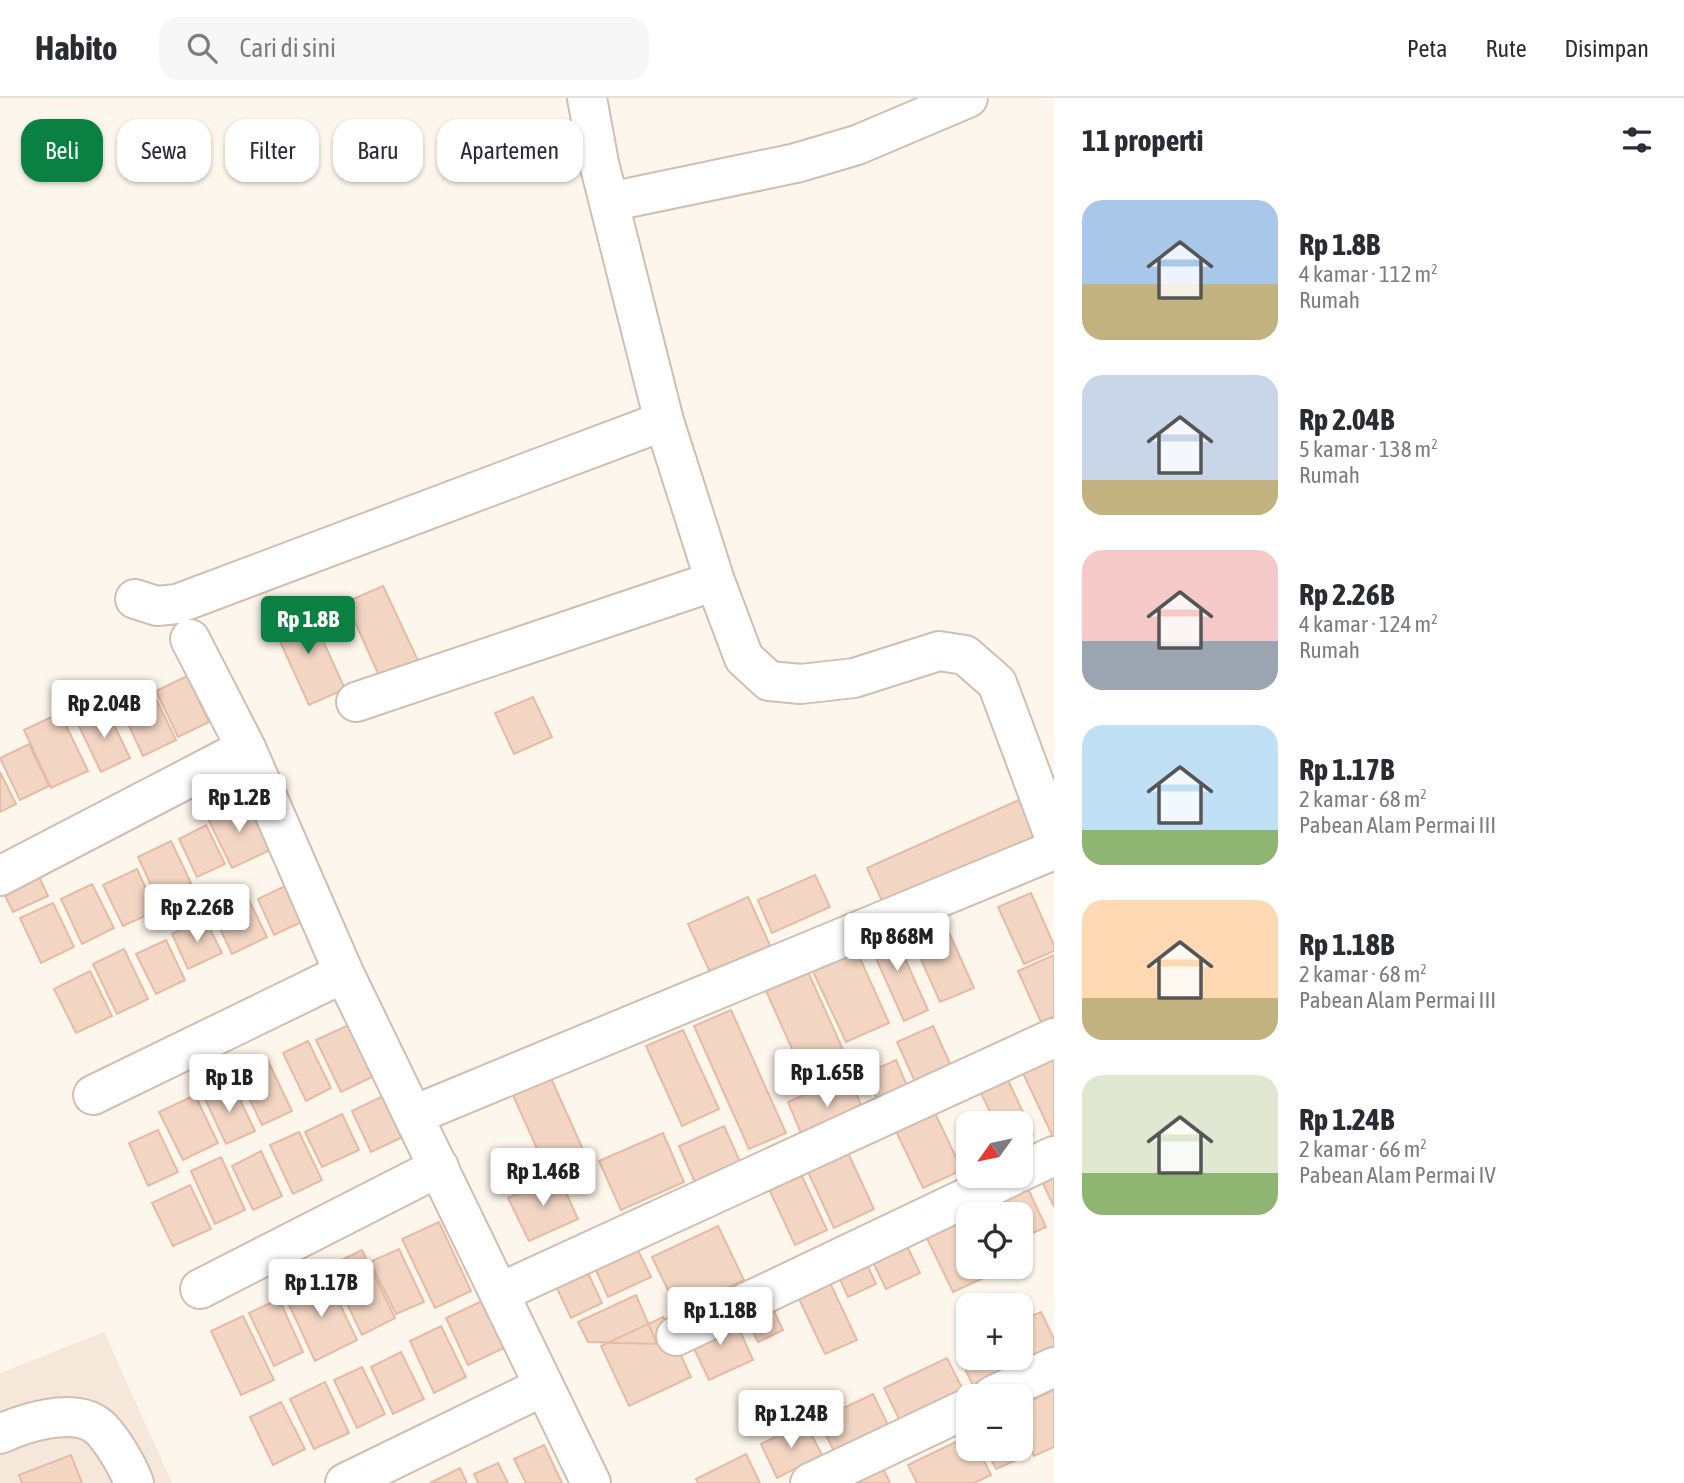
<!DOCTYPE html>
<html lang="id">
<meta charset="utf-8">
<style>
:root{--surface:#fff;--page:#f7f7f7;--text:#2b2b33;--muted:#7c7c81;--line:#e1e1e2;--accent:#0b8043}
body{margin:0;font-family:"Asap Condensed",sans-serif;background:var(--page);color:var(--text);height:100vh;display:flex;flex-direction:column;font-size:26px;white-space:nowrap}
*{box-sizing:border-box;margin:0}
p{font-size:23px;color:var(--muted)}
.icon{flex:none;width:38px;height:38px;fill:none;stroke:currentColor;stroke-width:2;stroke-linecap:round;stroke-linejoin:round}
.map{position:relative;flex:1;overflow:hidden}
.sheet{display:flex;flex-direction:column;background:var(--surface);width:630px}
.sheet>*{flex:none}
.guide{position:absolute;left:21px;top:21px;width:665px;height:63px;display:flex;gap:14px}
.needle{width:46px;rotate:237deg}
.fabs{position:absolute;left:956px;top:1013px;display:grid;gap:14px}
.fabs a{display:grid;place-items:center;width:77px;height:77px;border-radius:14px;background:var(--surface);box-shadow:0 2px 5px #0004;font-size:35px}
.price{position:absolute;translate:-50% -60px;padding:0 16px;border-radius:7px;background:#fff;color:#222;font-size:23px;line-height:46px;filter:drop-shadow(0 2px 4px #0008)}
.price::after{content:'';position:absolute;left:50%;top:42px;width:21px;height:16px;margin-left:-10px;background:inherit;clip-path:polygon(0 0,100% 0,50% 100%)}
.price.current{background:var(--accent);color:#fff}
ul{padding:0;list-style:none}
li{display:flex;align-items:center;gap:21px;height:175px;padding:0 28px}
li span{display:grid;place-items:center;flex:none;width:196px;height:140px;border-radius:21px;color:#555}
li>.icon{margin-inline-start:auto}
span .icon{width:84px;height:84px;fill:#fffc;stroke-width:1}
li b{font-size:30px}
h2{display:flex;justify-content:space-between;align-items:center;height:84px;padding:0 28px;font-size:30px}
.chip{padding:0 24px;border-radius:21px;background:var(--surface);box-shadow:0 2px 5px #0004;font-size:24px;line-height:63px}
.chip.current{background:var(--accent);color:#fff}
header{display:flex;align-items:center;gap:42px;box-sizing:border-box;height:98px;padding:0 35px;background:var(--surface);border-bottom:2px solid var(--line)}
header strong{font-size:33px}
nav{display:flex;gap:38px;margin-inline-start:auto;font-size:24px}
.search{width:490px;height:63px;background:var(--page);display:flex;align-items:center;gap:18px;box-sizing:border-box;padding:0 24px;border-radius:21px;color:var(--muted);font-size:26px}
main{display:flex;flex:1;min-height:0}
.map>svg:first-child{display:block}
.residential{fill:#f5e8da}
.building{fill:#f3d5c3;stroke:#e6bba3;stroke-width:2}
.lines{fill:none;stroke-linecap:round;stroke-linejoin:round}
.street-casing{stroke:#d1beb0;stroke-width:42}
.street{stroke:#fff;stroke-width:38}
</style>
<header>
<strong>Habito</strong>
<div class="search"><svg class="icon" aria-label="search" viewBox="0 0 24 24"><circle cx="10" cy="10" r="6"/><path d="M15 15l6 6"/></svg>Cari di sini</div>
<nav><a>Peta</a><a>Rute</a><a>Disimpan</a></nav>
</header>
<main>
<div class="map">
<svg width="1054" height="1385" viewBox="0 0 1054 1385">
<rect width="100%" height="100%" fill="#fdf6ec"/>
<path class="residential" d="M 104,1234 L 172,1385 L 0,1385 L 0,1275 Z"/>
<path class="building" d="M 383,488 L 422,571 L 384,589 L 346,504 Z
M 308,510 L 345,591 L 309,607 L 272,526 Z
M 187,578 L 209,624 L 178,639 L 156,593 Z
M 149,586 L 176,642 L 143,658 L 117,602 Z
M 533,599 L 552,639 L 514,656 L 495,615 Z
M 106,610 L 130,660 L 101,674 L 77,624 Z
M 60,615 L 88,673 L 51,690 L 24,632 Z
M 29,646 L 49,688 L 20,702 L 0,660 Z
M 0,674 L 16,706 L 0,714 Z
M 1021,701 L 1038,738 L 884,807 L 867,770 Z
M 246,703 L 270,752 L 232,770 L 208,721 Z
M 206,727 L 225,766 L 197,779 L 179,741 Z
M 171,743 L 191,785 L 157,800 L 138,759 Z
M 137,771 L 156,813 L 123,828 L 103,787 Z
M 36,772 L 48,798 L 13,814 L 1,789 Z
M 815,777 L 830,809 L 772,835 L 758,802 Z
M 291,785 L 308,821 L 274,837 L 258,801 Z
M 92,786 L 114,830 L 82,846 L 61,801 Z
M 1031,795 L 1054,847 L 1054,853 L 1024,866 L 998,809 Z
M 748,799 L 774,856 L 714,883 L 688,826 Z
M 248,800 L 267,839 L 232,856 L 213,816 Z
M 53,805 L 74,849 L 41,865 L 20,820 Z
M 937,808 L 974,890 L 940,904 L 904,823 Z
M 205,821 L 222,855 L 188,871 L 172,836 Z
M 890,827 L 928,912 L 904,923 L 866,838 Z
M 166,842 L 185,882 L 156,896 L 136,856 Z
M 854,847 L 889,925 L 846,944 L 810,867 Z
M 124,851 L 148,901 L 117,916 L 93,866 Z
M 1054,857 L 1054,918 L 1041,924 L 1018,873 Z
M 90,873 L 112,918 L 76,935 L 54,891 Z
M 808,874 L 844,954 L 802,973 L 766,893 Z
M 731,912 L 786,1035 L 749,1051 L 694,928 Z
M 351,926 L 376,977 L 341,994 L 316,942 Z
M 933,928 L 952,970 L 916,986 L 897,944 Z
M 683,932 L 719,1011 L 682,1028 L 646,948 Z
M 308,943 L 331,990 L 306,1003 L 283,955 Z
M 1054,958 L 1054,1037 L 1052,1037 L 1022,973 Z
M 267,961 L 292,1013 L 262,1027 L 237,975 Z
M 896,962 L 908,990 L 878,1005 L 865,976 Z
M 848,977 L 866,1018 L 805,1045 L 788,1004 Z
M 550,978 L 585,1056 L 547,1073 L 512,995 Z
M 1007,980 L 1033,1036 L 1020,1043 L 1020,1026 L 996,1026 L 980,993 Z
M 232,985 L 255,1033 L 226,1046 L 204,999 Z
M 387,996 L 407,1037 L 371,1054 L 352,1013 Z
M 195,997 L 218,1045 L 183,1062 L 159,1014 Z
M 934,1013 L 962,1072 L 923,1090 L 895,1031 Z
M 342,1016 L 359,1052 L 322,1069 L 305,1034 Z
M 724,1028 L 742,1068 L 697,1089 L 679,1048 Z
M 158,1032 L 178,1074 L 148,1088 L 129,1045 Z
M 299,1034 L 322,1082 L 293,1096 L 270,1047 Z
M 663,1035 L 684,1084 L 621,1112 L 599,1063 Z
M 842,1042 L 874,1111 L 834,1130 L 802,1061 Z
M 261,1053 L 282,1098 L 253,1112 L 232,1068 Z
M 221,1059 L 245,1112 L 215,1126 L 191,1073 Z
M 1054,1075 L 1054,1109 L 1041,1081 Z
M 801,1076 L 827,1132 L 795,1147 L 769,1091 Z
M 1021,1076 L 1046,1129 L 1020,1141 L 1020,1116 L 971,1116 Z
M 558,1077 L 578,1121 L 529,1143 L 508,1100 Z
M 190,1087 L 211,1131 L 173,1148 L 152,1105 Z
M 957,1111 L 968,1134 L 968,1169 L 984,1169 L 988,1178 L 953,1194 L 921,1128 Z
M 439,1124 L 471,1193 L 435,1210 L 402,1141 Z
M 718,1128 L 744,1182 L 678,1213 L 652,1159 Z
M 633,1142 L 651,1179 L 608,1199 L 591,1161 Z
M 904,1142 L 920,1175 L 886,1191 L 870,1158 Z
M 399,1151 L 424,1204 L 396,1216 L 370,1164 Z
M 362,1152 L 395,1220 L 362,1237 L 329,1168 Z
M 861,1153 L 876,1186 L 848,1199 L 833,1166 Z
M 823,1170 L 857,1242 L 825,1256 L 791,1184 Z
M 587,1173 L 602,1205 L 571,1220 L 556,1188 Z
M 327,1179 L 357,1242 L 315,1263 L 285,1198 Z
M 636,1197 L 657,1246 L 588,1244 L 578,1224 Z
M 766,1197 L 783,1232 L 758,1244 L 741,1209 Z
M 279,1201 L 303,1254 L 274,1268 L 249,1215 Z
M 482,1203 L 504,1250 L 468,1267 L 446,1220 Z
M 1041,1214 L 1054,1241 L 1054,1252 L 1016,1270 L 1011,1260 L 1020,1260 L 1020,1223 Z
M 732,1215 L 753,1262 L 709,1282 L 687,1236 Z
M 243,1218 L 274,1282 L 241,1297 L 211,1233 Z
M 663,1219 L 691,1279 L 629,1308 L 601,1248 Z
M 441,1228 L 466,1279 L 434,1295 L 410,1243 Z
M 401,1254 L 424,1301 L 393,1316 L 371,1269 Z
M 968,1254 L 968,1260 L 997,1260 L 1007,1281 L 977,1296 L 959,1258 Z
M 947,1260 L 963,1292 L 900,1323 L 884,1290 Z
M 362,1269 L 385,1316 L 357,1330 L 334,1282 Z
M 325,1284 L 349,1335 L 314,1351 L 290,1301 Z
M 1054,1292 L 1054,1349 L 1034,1358 L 1020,1328 L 1020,1308 Z
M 873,1296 L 888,1327 L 834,1353 L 818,1322 Z
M 281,1304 L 305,1351 L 273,1367 L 250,1319 Z
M 805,1324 L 822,1357 L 777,1380 L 761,1346 Z
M 968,1338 L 968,1351 L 978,1351 L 991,1377 L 974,1385 L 917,1385 L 908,1367 Z
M 544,1347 L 562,1385 L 526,1385 L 514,1361 Z
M 986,1351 L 1017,1351 L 1021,1360 L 996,1371 Z
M 746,1356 L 760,1385 L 698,1385 L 696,1381 Z
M 71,1357 L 82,1385 L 22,1385 L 19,1377 Z
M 498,1365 L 508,1385 L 478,1385 L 474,1376 Z
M 882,1368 L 890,1385 L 846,1385 Z
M 460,1370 L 467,1385 L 430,1385 Z"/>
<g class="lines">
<g class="street-casing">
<path id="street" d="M 587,0 L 599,65 L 664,323 L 715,483 L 744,560 L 769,583 L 801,586 L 854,580 L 939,553 L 965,557 L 997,585 L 1054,738
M 609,104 L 796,65 L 857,47 L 968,0
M 135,501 L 157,508 L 177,506 L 664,323
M 190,541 L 246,650 L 344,875 L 591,1385
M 356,604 L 715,483
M 0,778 L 246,650
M 93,997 L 344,875
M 414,1017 L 1054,752
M 1020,1074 L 1054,1058
M 200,1191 L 439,1069
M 499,1195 L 1054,940
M 676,1238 L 1012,1078
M 992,1298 L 1054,1269
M 0,1336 C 24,1325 71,1310 95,1326 C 109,1335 128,1369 134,1385
M 345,1385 L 544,1288
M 810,1385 L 968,1310"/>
</g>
<use href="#street" class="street"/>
</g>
</svg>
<div class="fabs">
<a><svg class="needle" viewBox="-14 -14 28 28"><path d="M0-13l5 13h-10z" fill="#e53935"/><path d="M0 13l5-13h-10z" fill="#7c7c81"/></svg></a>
<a><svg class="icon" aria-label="locate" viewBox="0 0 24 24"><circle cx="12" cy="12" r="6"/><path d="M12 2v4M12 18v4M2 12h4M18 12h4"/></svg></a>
<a>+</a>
<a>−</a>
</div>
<b class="price current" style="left:308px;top:558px">Rp 1.8B</b>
<b class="price" style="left:104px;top:642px">Rp 2.04B</b>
<b class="price" style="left:239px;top:736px">Rp 1.2B</b>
<b class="price" style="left:197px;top:846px">Rp 2.26B</b>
<b class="price" style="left:897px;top:875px">Rp 868M</b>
<b class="price" style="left:827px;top:1011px">Rp 1.65B</b>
<b class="price" style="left:229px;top:1016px">Rp 1B</b>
<b class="price" style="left:543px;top:1110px">Rp 1.46B</b>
<b class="price" style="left:321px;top:1221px">Rp 1.17B</b>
<b class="price" style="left:720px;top:1249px">Rp 1.18B</b>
<b class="price" style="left:791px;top:1352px">Rp 1.24B</b>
<div class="guide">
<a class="chip current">Beli</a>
<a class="chip">Sewa</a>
<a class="chip">Filter</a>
<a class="chip">Baru</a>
<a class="chip">Apartemen</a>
</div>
</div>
<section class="sheet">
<h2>11 properti<svg class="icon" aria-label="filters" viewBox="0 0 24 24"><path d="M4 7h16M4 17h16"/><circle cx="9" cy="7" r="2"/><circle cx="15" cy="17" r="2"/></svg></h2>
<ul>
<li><span style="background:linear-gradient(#a9c7e8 60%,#c2b280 0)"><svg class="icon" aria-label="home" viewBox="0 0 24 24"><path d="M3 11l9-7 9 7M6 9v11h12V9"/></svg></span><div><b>Rp 1.8B</b><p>4 kamar · 112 m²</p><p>Rumah</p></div></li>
<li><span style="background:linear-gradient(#c9d6e8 75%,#c2b280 0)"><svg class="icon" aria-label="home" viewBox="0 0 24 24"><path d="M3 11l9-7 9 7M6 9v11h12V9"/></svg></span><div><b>Rp 2.04B</b><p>5 kamar · 138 m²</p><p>Rumah</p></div></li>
<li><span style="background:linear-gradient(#f6c9c9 65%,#9aa5b1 0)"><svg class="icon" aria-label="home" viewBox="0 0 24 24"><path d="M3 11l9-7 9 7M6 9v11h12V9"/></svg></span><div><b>Rp 2.26B</b><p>4 kamar · 124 m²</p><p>Rumah</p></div></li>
<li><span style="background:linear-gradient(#bfe0f5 75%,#8fb573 0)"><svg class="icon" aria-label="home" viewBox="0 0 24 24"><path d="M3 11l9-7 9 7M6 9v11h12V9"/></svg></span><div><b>Rp 1.17B</b><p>2 kamar · 68 m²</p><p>Pabean Alam Permai III</p></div></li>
<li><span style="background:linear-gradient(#ffd9b3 70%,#c2b280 0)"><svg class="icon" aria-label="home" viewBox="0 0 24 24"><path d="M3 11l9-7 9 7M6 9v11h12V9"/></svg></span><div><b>Rp 1.18B</b><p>2 kamar · 68 m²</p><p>Pabean Alam Permai III</p></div></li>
<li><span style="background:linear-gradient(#dfe7d0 70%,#8fb573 0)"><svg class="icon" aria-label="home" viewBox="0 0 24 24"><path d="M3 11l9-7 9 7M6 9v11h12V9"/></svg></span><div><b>Rp 1.24B</b><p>2 kamar · 66 m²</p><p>Pabean Alam Permai IV</p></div></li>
</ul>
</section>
</main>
